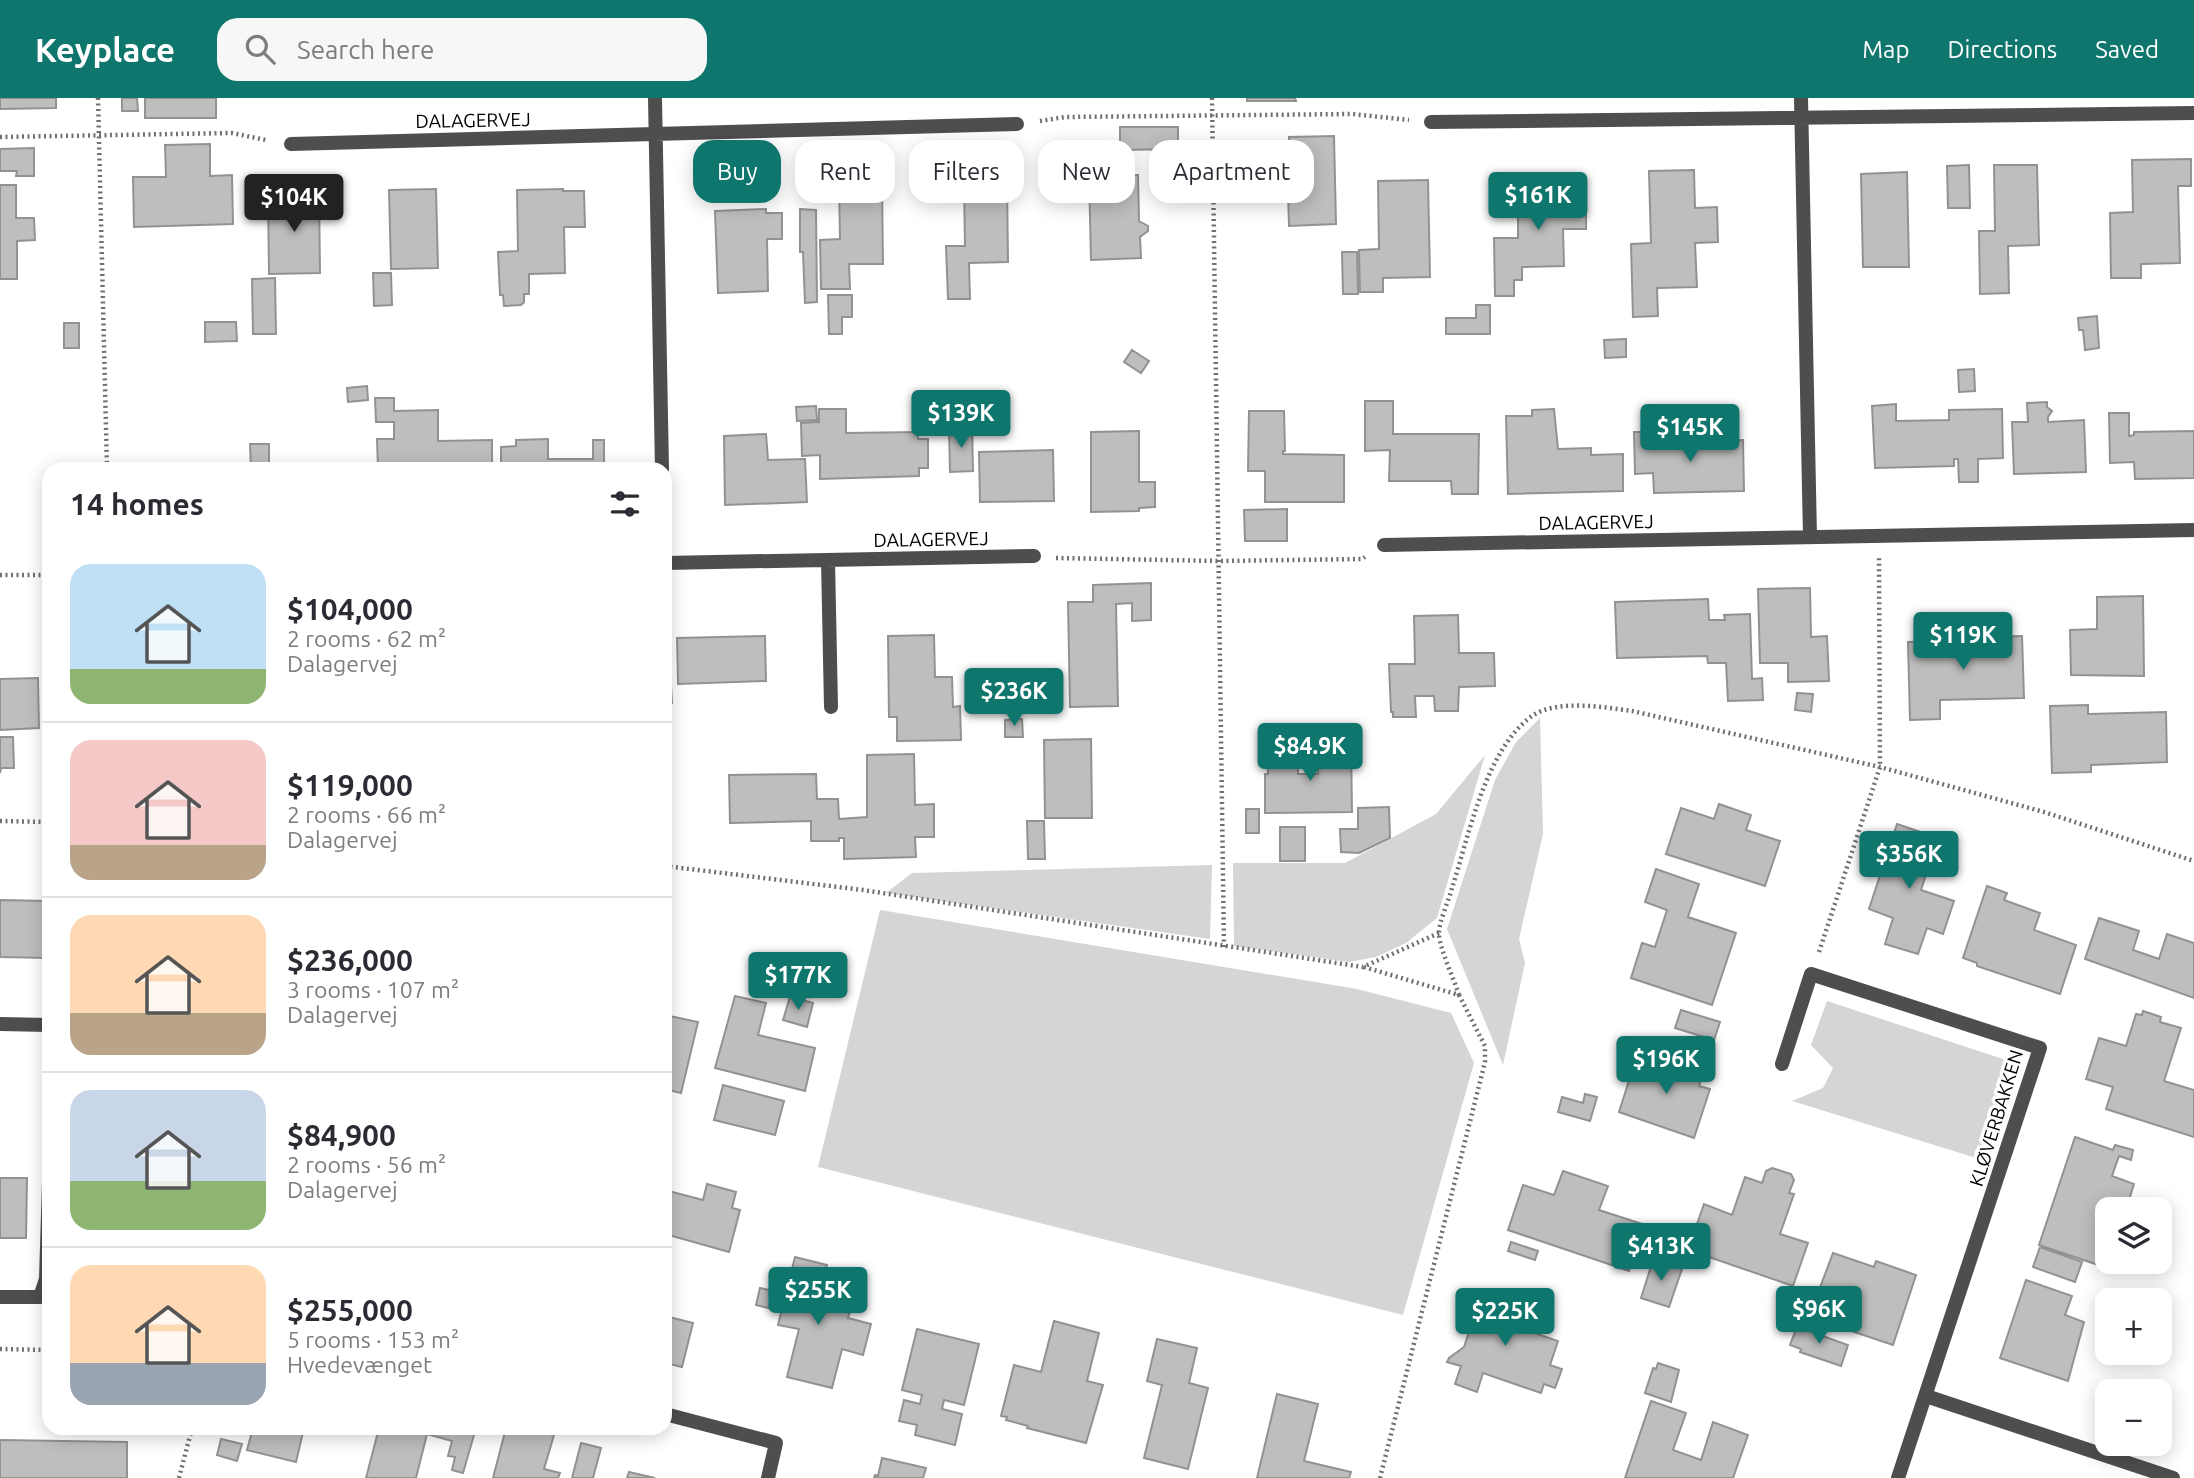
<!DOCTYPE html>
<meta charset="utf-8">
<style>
:root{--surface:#fff;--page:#f7f7f7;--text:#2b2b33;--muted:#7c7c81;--line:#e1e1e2;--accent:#0f766e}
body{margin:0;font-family:Ubuntu,sans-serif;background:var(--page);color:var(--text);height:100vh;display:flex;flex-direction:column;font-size:26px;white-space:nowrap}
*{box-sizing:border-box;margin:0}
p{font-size:23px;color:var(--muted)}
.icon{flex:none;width:38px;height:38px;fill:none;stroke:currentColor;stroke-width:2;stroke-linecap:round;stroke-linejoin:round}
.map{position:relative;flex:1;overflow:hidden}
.sheet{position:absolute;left:42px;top:364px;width:630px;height:973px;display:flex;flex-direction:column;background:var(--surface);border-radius:21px;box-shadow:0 4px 18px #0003}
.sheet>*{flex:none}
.hud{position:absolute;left:693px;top:42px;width:665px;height:63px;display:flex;gap:14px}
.controls{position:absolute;left:2095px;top:1099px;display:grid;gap:14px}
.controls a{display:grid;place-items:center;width:77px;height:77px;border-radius:14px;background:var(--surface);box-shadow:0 4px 18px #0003;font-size:35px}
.price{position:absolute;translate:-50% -60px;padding:0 16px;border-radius:7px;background:var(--accent);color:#fff;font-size:23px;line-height:46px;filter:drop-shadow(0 2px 4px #0008)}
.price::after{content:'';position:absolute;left:50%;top:42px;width:21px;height:16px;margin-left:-10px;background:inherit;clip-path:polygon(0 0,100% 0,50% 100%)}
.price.on{background:#222;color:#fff}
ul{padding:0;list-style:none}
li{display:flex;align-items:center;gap:21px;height:175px;padding:0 28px}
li+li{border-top:2px solid var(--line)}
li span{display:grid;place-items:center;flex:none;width:196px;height:140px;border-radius:21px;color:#555}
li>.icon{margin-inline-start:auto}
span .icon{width:84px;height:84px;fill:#fffc;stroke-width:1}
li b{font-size:30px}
h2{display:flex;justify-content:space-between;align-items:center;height:84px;padding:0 28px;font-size:30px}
.chip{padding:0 24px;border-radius:21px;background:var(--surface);box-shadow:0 4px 18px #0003;font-size:24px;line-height:63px}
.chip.on{background:var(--accent);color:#fff}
header{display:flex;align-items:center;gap:42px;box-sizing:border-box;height:98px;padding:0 35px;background:var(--accent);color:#fff}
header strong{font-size:33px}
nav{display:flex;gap:38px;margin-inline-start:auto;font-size:24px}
.search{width:490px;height:63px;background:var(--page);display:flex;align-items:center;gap:18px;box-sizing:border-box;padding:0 24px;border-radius:21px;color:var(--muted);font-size:26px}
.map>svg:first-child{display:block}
.green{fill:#d5d5d5}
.building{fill:#bebebe;stroke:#929292;stroke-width:2}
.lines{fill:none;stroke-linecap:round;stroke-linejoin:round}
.path{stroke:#707070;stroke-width:4.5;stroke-dasharray:2 3.5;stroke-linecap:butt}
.minor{stroke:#4e4e4e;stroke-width:14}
.labels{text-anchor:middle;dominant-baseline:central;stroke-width:7;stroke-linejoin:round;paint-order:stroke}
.street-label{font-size:19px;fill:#000;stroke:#fff}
</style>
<header>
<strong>Keyplace</strong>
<div class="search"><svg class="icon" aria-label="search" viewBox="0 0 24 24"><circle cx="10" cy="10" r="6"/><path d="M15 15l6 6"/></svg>Search here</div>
<nav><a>Map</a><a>Directions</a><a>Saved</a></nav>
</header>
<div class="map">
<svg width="2194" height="1380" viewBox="0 0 2194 1380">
<rect width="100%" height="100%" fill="#fff"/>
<path class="green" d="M 1540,620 L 1543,736 L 1519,841 L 1525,865 L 1503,967 L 1447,831 L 1495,682 L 1516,644 Z
M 1485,657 L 1437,820 L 1406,845 L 1376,859 L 1349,864 L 1234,848 L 1233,765 L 1345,765 L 1436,716 Z
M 1212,767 L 1210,841 L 886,795 L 912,775 Z
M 880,812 L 1357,891 L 1451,915 L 1474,965 L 1403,1217 L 818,1069 Z
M 1827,903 L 2015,965 L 1986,1063 L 1792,1003 L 1823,990 L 1833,970 L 1811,947 Z"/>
<path class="building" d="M 0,0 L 56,0 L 56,10 L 0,11 Z
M 122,0 L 137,0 L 138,13 L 122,13 Z
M 145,0 L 216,0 L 216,20 L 145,20 Z
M 1247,0 L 1295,0 L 1296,3 L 1247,3 Z
M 1120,29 L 1178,29 L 1178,51 L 1120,52 Z
M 1334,38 L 1336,126 L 1289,128 L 1288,95 L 1265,95 L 1265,58 L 1289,58 L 1289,39 Z
M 210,46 L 210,78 L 232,77 L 233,126 L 134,129 L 133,79 L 166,79 L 165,47 Z
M 34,50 L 34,78 L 16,78 L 17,73 L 0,73 L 0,51 Z
M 2191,61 L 2191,88 L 2178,88 L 2180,165 L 2141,166 L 2141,180 L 2111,180 L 2110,115 L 2133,114 L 2132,62 Z
M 1969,67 L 1970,110 L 1948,110 L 1947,68 Z
M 1994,67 L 2037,67 L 2039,147 L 2008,148 L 2009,195 L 1980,196 L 1979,133 L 1995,133 Z
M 1694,72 L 1695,110 L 1717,109 L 1718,144 L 1695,145 L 1697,189 L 1657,190 L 1658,218 L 1633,219 L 1631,146 L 1651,145 L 1649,73 Z
M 1907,74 L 1909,169 L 1863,169 L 1861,76 Z
M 1089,77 L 1138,77 L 1139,123 L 1148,128 L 1148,133 L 1140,139 L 1141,160 L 1091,162 Z
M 1428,82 L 1430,179 L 1383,180 L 1383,194 L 1360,194 L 1359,152 L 1379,151 L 1378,83 Z
M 964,85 L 1007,85 L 1008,164 L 969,165 L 970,201 L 948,201 L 946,148 L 965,148 Z
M 1518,85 L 1563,85 L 1563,90 L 1581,89 L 1581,103 L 1586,103 L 1586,131 L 1563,131 L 1564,168 L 1522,169 L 1522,182 L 1514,182 L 1514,198 L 1495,198 L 1494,140 L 1518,140 Z
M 882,86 L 883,166 L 849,166 L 850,191 L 821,191 L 820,142 L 840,141 L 839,87 Z
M 0,87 L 16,87 L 16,120 L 34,120 L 35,142 L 17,143 L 17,181 L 0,181 Z
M 436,91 L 438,170 L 391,171 L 389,92 Z
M 563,91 L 563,93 L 584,93 L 585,129 L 564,129 L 565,175 L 529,176 L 529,196 L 524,196 L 524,204 L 521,207 L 504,208 L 503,197 L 500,197 L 498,154 L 518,153 L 517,92 Z
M 319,95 L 320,175 L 269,176 L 268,96 Z
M 766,111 L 766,115 L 782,115 L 782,141 L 767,141 L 768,193 L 718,195 L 715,113 Z
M 800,111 L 816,112 L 817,204 L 805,205 L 803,154 L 800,154 Z
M 1342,154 L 1357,154 L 1358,196 L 1343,196 Z
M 373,175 L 391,175 L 392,207 L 374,208 Z
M 275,180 L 276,236 L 253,236 L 252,181 Z
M 828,197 L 852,197 L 852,219 L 842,219 L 842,236 L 829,236 Z
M 1476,207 L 1490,207 L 1490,236 L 1446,236 L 1446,220 L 1476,220 Z
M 2097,218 L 2099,250 L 2085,252 L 2083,232 L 2079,232 L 2078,220 Z
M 205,224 L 236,224 L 237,243 L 205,244 Z
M 64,225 L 79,225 L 79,250 L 64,250 Z
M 1626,241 L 1626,259 L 1605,260 L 1604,242 Z
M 1132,252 L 1149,263 L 1141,275 L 1124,264 Z
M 1974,271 L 1975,293 L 1959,294 L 1958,272 Z
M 367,288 L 368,302 L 348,304 L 347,290 Z
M 375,300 L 394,300 L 394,313 L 438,312 L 438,343 L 492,342 L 492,371 L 378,371 L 377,341 L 394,341 L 394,324 L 376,324 Z
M 1365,303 L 1393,303 L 1393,336 L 1479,336 L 1478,396 L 1452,396 L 1451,383 L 1389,383 L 1390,352 L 1365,353 Z
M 2047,304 L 2047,309 L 2052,313 L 2048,319 L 2048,324 L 2084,322 L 2086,374 L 2014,376 L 2012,324 L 2028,324 L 2027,305 Z
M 1896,306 L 1896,323 L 1949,322 L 1949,312 L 2002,311 L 2003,360 L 1978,361 L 1978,384 L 1959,384 L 1958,361 L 1954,361 L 1954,368 L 1875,370 L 1872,308 Z
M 816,308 L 817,322 L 797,323 L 796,309 Z
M 819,311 L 846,311 L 846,335 L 918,334 L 918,341 L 928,341 L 928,370 L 919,370 L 919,378 L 820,381 L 820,357 L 802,358 L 801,325 L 819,324 Z
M 1554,311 L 1558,351 L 1591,350 L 1591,357 L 1623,356 L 1623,393 L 1508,396 L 1506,318 L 1532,318 L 1532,312 Z
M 1249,313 L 1284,313 L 1285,353 L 1283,353 L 1283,356 L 1344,357 L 1344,404 L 1265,404 L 1265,373 L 1248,373 Z
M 2109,315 L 2129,315 L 2129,338 L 2134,337 L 2134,334 L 2194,333 L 2194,380 L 2135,381 L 2134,364 L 2110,365 Z
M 972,329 L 973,373 L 950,374 L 949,330 Z
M 1139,333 L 1139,384 L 1155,384 L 1155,409 L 1139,410 L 1139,413 L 1091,414 L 1091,334 Z
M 1634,334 L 1657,334 L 1657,344 L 1743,342 L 1744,393 L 1654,395 L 1653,375 L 1635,376 Z
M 766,336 L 768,362 L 805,361 L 807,404 L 725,407 L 724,338 Z
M 548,341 L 548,361 L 593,361 L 593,342 L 604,342 L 604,371 L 501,371 L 501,349 L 516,348 L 516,342 Z
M 250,346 L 269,346 L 269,370 L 342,368 L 342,371 L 251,371 Z
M 1053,352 L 1054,403 L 980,404 L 979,354 Z
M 1287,411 L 1287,443 L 1245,443 L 1244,412 Z
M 1151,485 L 1151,522 L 1132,523 L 1132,505 L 1116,506 L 1118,608 L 1070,609 L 1068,504 L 1093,504 L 1093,487 Z
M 1810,490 L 1811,539 L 1827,538 L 1829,583 L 1788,584 L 1788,565 L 1760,565 L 1758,491 Z
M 2143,498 L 2144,578 L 2071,577 L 2070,532 L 2097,531 L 2097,499 Z
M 1708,501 L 1709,522 L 1725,522 L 1724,517 L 1750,516 L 1752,581 L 1762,580 L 1763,602 L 1728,603 L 1726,565 L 1708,565 L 1707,558 L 1617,560 L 1615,504 Z
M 1458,517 L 1459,555 L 1494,555 L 1495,588 L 1459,589 L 1458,613 L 1435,613 L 1434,598 L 1415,598 L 1416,619 L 1393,619 L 1393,614 L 1391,614 L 1389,566 L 1415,566 L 1414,518 Z
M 934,537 L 935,579 L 952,579 L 953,609 L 960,608 L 961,642 L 897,643 L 897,619 L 889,619 L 888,538 Z
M 765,538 L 766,583 L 678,586 L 677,540 Z
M 2022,538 L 2024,600 L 1940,602 L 1940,621 L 1910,622 L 1908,544 L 1937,543 L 1937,540 Z
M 665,552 L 669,552 L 672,605 L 665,606 Z
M 38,580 L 39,630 L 0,632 L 0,581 Z
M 1797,595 L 1813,596 L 1811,614 L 1795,612 Z
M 2088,607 L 2088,616 L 2166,614 L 2167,664 L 2091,667 L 2091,674 L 2052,675 L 2050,608 Z
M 1022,621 L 1023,639 L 1005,639 L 1005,622 Z
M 0,639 L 13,639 L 14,670 L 1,670 L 0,675 Z
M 1091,641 L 1092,720 L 1045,720 L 1044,642 Z
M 1351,646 L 1352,714 L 1265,715 L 1265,676 L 1268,676 L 1267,657 L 1298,657 L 1298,676 L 1318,676 L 1318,647 Z
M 914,656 L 915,707 L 934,706 L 934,739 L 915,739 L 916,759 L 844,761 L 844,740 L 839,740 L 839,743 L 811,743 L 811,723 L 730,725 L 729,677 L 816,676 L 817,701 L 838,701 L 839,721 L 867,719 L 867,657 Z
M 1719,706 L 1751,717 L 1746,732 L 1780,743 L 1765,788 L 1666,756 L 1681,710 L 1714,721 Z
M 1389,709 L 1390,740 L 1359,755 L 1341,754 L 1340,731 L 1358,731 L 1358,710 Z
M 1246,711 L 1259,711 L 1259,735 L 1246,735 Z
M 1027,723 L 1044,723 L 1045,761 L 1028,761 Z
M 1897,726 L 1938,740 L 1921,792 L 1954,803 L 1943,836 L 1927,830 L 1918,856 L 1885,846 L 1893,820 L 1869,811 Z
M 1280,729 L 1305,729 L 1305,763 L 1280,763 Z
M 1656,771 L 1699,786 L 1688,819 L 1736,835 L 1712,907 L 1631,880 L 1642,845 L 1655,849 L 1667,812 L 1645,804 Z
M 1987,788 L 2007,795 L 2004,802 L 2040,815 L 2034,832 L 2076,847 L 2060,896 L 1977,868 L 1977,865 L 1963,860 Z
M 0,802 L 49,803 L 49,860 L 0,859 Z
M 2099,820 L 2139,833 L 2133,852 L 2159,861 L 2167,836 L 2194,845 L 2194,900 L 2085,861 Z
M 735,898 L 766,905 L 758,937 L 815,950 L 805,993 L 715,970 Z
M 790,899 L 813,905 L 807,929 L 783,922 Z
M 1681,912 L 1720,924 L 1714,942 L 1675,930 Z
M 2143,913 L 2161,919 L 2160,924 L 2181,930 L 2164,983 L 2194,992 L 2194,1039 L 2106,1011 L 2113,989 L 2086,981 L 2099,940 L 2126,948 L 2136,916 L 2142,917 Z
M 665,917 L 698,924 L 681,995 L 665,991 Z
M 1653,957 L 1704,973 L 1699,988 L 1710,991 L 1694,1040 L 1619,1014 L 1634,967 L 1648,971 Z
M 723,987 L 784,1003 L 775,1037 L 714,1022 Z
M 1585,996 L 1597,999 L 1590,1023 L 1558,1014 L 1562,999 L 1583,1005 Z
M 2075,1039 L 2113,1052 L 2115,1047 L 2133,1052 L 2131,1062 L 2119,1058 L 2112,1078 L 2134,1086 L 2126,1111 L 2107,1111 L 2107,1160 L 2104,1169 L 2039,1147 Z
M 1772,1070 L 1791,1076 L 1794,1082 L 1789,1095 L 1794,1096 L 1780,1136 L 1808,1145 L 1793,1188 L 1706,1158 L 1703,1170 L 1684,1163 L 1704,1106 L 1732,1117 L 1745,1079 L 1762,1085 L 1766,1073 Z
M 1563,1073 L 1608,1088 L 1599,1112 L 1645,1127 L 1629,1173 L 1508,1132 L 1523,1087 L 1554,1097 Z
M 0,1080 L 27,1080 L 26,1140 L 0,1140 Z
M 707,1086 L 736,1094 L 732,1110 L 740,1112 L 729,1154 L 665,1136 L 665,1092 L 703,1102 Z
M 1511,1144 L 1538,1153 L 1535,1162 L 1508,1153 Z
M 2040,1149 L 2082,1164 L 2075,1184 L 2033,1169 Z
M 1833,1155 L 1874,1169 L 1876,1163 L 1916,1177 L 1893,1247 L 1809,1219 Z
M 795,1159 L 827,1167 L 818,1201 L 851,1210 L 848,1220 L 871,1226 L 863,1257 L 842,1251 L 832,1290 L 787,1279 L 799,1231 L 778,1227 Z
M 1653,1162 L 1682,1171 L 1669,1209 L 1641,1200 Z
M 2026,1182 L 2072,1198 L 2065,1217 L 2084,1224 L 2068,1283 L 2000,1260 Z
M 760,1190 L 779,1194 L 776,1212 L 756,1207 Z
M 1483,1192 L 1528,1207 L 1520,1230 L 1558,1243 L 1550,1267 L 1562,1271 L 1555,1290 L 1544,1286 L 1541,1295 L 1483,1275 L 1477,1294 L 1455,1286 L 1461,1268 L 1447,1264 L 1449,1260 L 1464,1249 Z
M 665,1218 L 693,1225 L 682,1269 L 665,1265 Z
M 1054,1223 L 1099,1235 L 1087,1283 L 1103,1287 L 1086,1345 L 1027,1330 L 1028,1328 L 1006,1322 L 1007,1319 L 1001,1318 L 1014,1267 L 1041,1274 Z
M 1798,1226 L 1810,1230 L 1809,1233 L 1848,1247 L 1841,1268 L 1800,1254 L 1801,1251 L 1790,1247 Z
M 917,1231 L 979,1246 L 964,1307 L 944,1302 L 942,1311 L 962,1316 L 955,1347 L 915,1337 L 917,1327 L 899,1323 L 904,1302 L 920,1306 L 922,1297 L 902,1292 Z
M 1157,1241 L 1197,1250 L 1189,1285 L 1208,1290 L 1188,1371 L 1144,1360 L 1162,1287 L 1147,1283 Z
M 1658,1265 L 1679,1272 L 1671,1304 L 1645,1295 L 1653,1270 L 1656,1271 Z
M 1277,1296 L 1318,1306 L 1304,1363 L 1351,1374 L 1349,1380 L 1257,1380 Z
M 1651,1303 L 1686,1315 L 1673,1352 L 1701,1362 L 1713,1324 L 1748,1337 L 1733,1380 L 1625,1380 Z
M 253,1330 L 304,1330 L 296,1364 L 247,1352 Z
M 379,1330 L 476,1330 L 463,1375 L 452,1372 L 455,1359 L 448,1358 L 452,1343 L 427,1336 L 416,1380 L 366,1380 Z
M 506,1330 L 527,1330 L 554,1337 L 544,1371 L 560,1375 L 558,1380 L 493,1380 Z
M 221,1341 L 242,1346 L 237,1363 L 217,1357 Z
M 0,1342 L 127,1344 L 127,1380 L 0,1380 Z
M 581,1345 L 601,1350 L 593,1380 L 572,1380 Z
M 882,1360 L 926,1370 L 923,1380 L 874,1380 L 875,1377 L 878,1378 Z
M 629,1374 L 655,1380 L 627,1380 Z"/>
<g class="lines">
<path class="path" d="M 98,0 L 107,371
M 1212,0 L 1224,849
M 1040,23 L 1065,19 L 1352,16 L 1409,22
M 0,39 L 232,35 L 266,42
M 1056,460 L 1219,463 L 1362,461 L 1365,459
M 0,477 L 49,477
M 0,723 L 49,724
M 665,768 L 863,792 L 1363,869 L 1439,835
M 1819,854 L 1880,669 L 1879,460
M 1364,869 L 1459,897 L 1485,948 L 1485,964 L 1380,1380
M 1459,897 C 1454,881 1440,852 1439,836 C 1438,826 1449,802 1452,790 C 1469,738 1485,652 1532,618 C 1557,601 1604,609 1632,613 L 1880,669 L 2044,714 L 2194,763
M 0,1251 L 49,1252
M 179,1380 L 192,1330"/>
<path class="minor" d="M 655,0 L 662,371
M 1801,0 L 1810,439
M 1431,24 L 2194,15
M 291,46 L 1017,26
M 1384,447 L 2194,432
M 828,462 L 831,609
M 665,465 L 1034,458
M 0,926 L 49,927
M 1782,966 L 1811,876 L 2040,950 L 1898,1380
M 0,1199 L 40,1199 L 46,1181 L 49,1085
M 1926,1298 L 2173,1380
M 665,1316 L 776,1345 L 768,1380"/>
</g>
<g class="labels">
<g class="street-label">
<text transform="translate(473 22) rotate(-1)">DALAGERVEJ</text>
<text transform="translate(1596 424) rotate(-1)">DALAGERVEJ</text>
<text transform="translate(931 441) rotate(-1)">DALAGERVEJ</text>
<text transform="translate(1996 1020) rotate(-73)">KLØVERBAKKEN</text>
</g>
</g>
</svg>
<div class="controls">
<a><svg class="icon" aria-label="layers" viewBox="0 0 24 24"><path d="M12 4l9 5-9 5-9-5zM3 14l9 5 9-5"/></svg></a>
<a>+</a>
<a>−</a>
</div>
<b class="price" style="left:1538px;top:134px">$161K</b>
<b class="price on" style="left:294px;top:136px">$104K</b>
<b class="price" style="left:961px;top:352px">$139K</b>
<b class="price" style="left:1690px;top:366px">$145K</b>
<b class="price" style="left:1963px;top:574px">$119K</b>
<b class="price" style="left:1014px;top:630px">$236K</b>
<b class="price" style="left:1310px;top:685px">$84.9K</b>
<b class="price" style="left:1909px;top:793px">$356K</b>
<b class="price" style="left:798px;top:914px">$177K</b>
<b class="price" style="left:1666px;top:998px">$196K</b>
<b class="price" style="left:1661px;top:1185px">$413K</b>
<b class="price" style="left:818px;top:1229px">$255K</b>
<b class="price" style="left:1819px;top:1248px">$96K</b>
<b class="price" style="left:1505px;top:1250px">$225K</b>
<div class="hud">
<a class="chip on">Buy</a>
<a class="chip">Rent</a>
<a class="chip">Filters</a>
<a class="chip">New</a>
<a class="chip">Apartment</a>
</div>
<section class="sheet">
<h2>14 homes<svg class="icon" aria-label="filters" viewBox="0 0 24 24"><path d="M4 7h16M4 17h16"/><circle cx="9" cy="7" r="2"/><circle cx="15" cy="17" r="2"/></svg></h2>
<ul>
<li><span style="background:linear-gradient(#bfe0f5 75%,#8fb573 0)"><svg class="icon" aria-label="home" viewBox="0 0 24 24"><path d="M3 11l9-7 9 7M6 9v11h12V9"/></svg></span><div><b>$104,000</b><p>2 rooms · 62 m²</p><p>Dalagervej</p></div></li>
<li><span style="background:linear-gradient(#f6c9c9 75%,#b9a48a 0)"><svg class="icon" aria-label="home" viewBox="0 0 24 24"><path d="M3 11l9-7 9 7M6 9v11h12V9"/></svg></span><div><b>$119,000</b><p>2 rooms · 66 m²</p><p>Dalagervej</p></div></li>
<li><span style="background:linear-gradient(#ffd9b3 70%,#b9a48a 0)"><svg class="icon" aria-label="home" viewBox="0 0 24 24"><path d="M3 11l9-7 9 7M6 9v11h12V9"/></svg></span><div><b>$236,000</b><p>3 rooms · 107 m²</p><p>Dalagervej</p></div></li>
<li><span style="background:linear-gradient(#c9d6e8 65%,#8fb573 0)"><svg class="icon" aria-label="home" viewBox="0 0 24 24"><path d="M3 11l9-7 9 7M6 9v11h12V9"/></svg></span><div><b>$84,900</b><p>2 rooms · 56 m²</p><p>Dalagervej</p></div></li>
<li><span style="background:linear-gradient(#ffd9b3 70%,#9aa5b1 0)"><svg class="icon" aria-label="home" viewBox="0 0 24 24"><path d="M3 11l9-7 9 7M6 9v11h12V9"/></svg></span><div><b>$255,000</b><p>5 rooms · 153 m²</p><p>Hvedevænget</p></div></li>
</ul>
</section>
</div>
